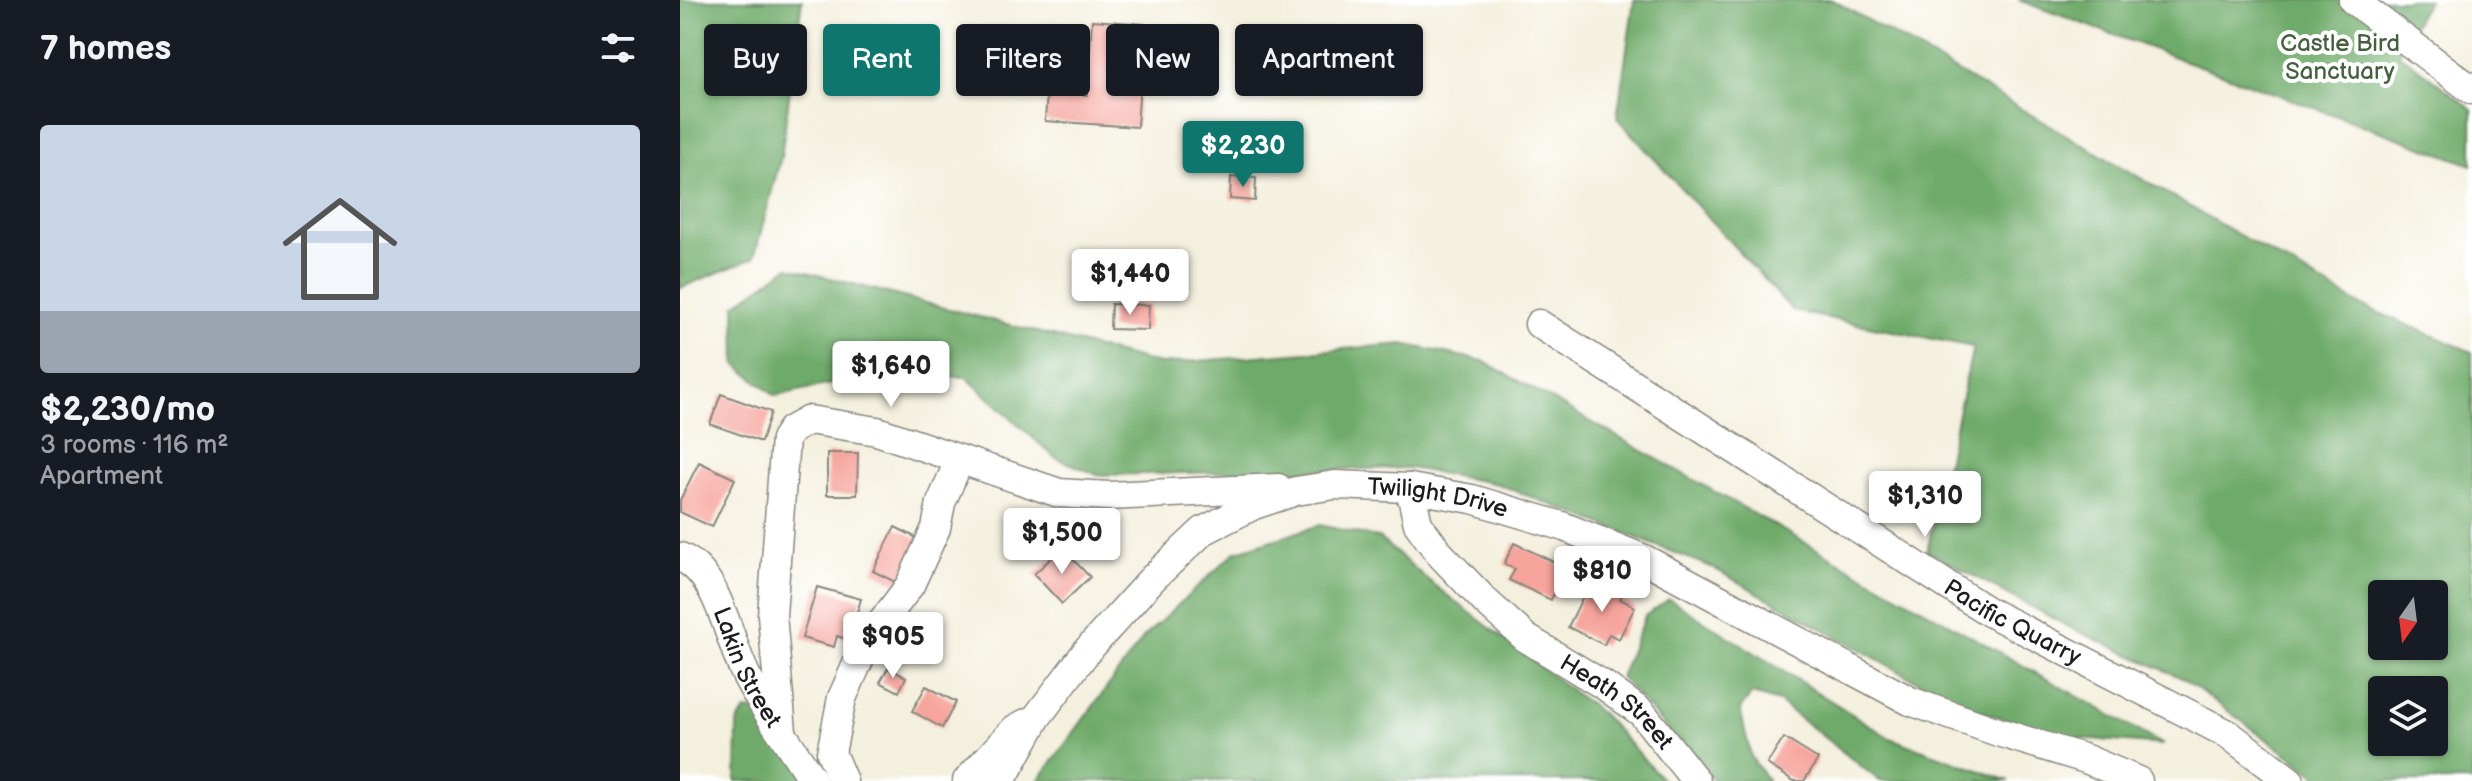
<!DOCTYPE html>
<meta charset="utf-8">
<style>
:root{--surface:#171b24;--page:#20242c;--text:#f1f3f6;--muted:#9ea1a6;--accent:#0f766e}
body{margin:0;font-family:"Balsamiq Sans",sans-serif;background:var(--page);color:var(--text);height:100vh;display:flex;flex-direction:column;font-size:30px;white-space:nowrap}
*{box-sizing:border-box;margin:0}
p{font-size:26px;color:var(--muted)}
.icon{flex:none;width:44px;height:44px;fill:none;stroke:currentColor;stroke-width:2;stroke-linecap:round;stroke-linejoin:round}
.map{position:relative;flex:1;overflow:hidden}
.sheet{display:flex;flex-direction:column;background:var(--surface);width:680px}
.sheet>*{flex:none}
.banner{position:absolute;left:24px;top:24px;width:760px;height:72px;display:flex;gap:16px}
.needle{width:52px;rotate:194deg}
.buttons{position:absolute;left:1688px;top:580px;display:grid;gap:16px}
.buttons a{display:grid;place-items:center;width:80px;height:80px;border-radius:8px;background:var(--surface);box-shadow:0 2px 6px #0004;font-size:40px}
.price{position:absolute;translate:-50% -68px;padding:0 18px;border-radius:8px;background:#fff;color:#222;font-size:26px;line-height:52px;filter:drop-shadow(0 2px 4px #0008)}
.price::after{content:'';position:absolute;left:50%;top:48px;width:24px;height:18px;margin-left:-12px;background:inherit;clip-path:polygon(0 0,100% 0,50% 100%)}
.price.selected{background:var(--accent);color:#fff}
ul{padding:0;list-style:none}
li{display:grid;align-content:center;gap:16px;height:424px;padding:0 40px}
li span{display:grid;place-items:center;height:248px;border-radius:8px;color:#555}
li>.icon{margin-inline-start:auto}
span .icon{width:144px;height:144px;fill:#fffc;stroke-width:1}
li b{font-size:34px}
h2{display:flex;justify-content:space-between;align-items:center;height:96px;padding:0 40px;font-size:34px}
.pill{padding:0 28px;border-radius:8px;background:var(--surface);box-shadow:0 2px 6px #0004;font-size:28px;line-height:72px}
.pill.selected{background:var(--accent);color:#fff}
main{display:flex;flex:1;min-height:0}
.map>svg:first-child{display:block}
.forest{fill:#6eaa69;stroke:#456342;stroke-width:2;fill-rule:evenodd}
.building{fill:#f6a49c}
.lines{fill:none;stroke-linecap:round;stroke-linejoin:round}
.minor-casing{stroke:#88867d;stroke-width:31}
.minor{stroke:#fff;stroke-width:28}
.labels{text-anchor:middle;dominant-baseline:central;stroke-width:8;stroke-linejoin:round;paint-order:stroke}
.park-label{font-size:24px;fill:#475f41;stroke:#fff}
.street-label{font-size:24px;fill:#1c1c1c;stroke:#fff}
</style>
<main>
<section class="sheet">
<h2>7 homes<svg class="icon" aria-label="filters" viewBox="0 0 24 24"><path d="M4 7h16M4 17h16"/><circle cx="9" cy="7" r="2"/><circle cx="15" cy="17" r="2"/></svg></h2>
<ul>
<li><span style="background:linear-gradient(#c9d6e8 75%,#9aa5b1 0)"><svg class="icon" aria-label="home" viewBox="0 0 24 24"><path d="M3 11l9-7 9 7M6 9v11h12V9"/></svg></span><div><b>$2,230/mo</b><p>3 rooms · 116 m²</p><p>Apartment</p></div></li>
</ul>
</section>
<div class="map">
<svg width="1792" height="781" viewBox="0 0 1792 781">
<rect width="100%" height="100%" fill="#fff"/>
<filter id="ink" filterUnits="userSpaceOnUse"><feTurbulence type="fractalNoise" baseFrequency=".0125" numOctaves="2"/><feDisplacementMap in="SourceGraphic" scale="16" xChannelSelector="R" yChannelSelector="G"/><feConvolveMatrix kernelMatrix="1 2 1 2 8 2 1 2 1" color-interpolation-filters="sRGB"/></filter>
<filter id="wash" filterUnits="userSpaceOnUse"><feTurbulence type="fractalNoise" baseFrequency=".006" numOctaves="4" result="noise"/><feDisplacementMap in="SourceGraphic" scale="32" xChannelSelector="R" yChannelSelector="G"/><feGaussianBlur stdDeviation="1.8" result="paint"/><feColorMatrix in="noise" values="0 0 0 0 0 0 0 0 0 0 0 0 0 0 0 0 0 1.4 0 .05"/><feComposite in="paint" operator="in"/></filter>
<g filter="url(#wash)">
<rect width="100%" height="100%" fill="#f4f0de"/>
<path class="forest" d="M 0,0 L 122,0 L 101,157 L 74,258 L 0,288 Z
M 954,0 L 1153,0 L 1680,305 L 1792,352 L 1792,781 L 1644,781 L 1504,679 L 1389,627 L 1247,551 L 1293,347 L 1113,311 L 937,118 ZM 1702,594 L 1754,594 L 1754,646 L 1702,646 ZM 1702,690 L 1754,690 L 1754,742 L 1702,742 Z
M 1338,0 L 1748,0 L 1718,53 L 1792,109 L 1792,165 Z
M 108,267 L 480,364 L 723,344 L 803,361 L 1484,745 L 1383,737 L 1280,705 L 1031,567 L 818,484 L 730,468 L 418,475 L 374,457 L 286,377 L 197,374 L 95,396 L 56,364 L 55,305 Z
M 640,525 L 699,538 L 754,585 L 922,714 L 984,781 L 358,781 L 465,636 L 555,552 Z
M 989,599 L 1210,738 L 1329,781 L 1200,781 L 1099,702 L 1072,694 L 1060,709 L 1071,757 L 1088,781 L 1034,781 L 940,677 L 965,616 Z
M 65,710 L 78,712 L 129,781 L 56,781 L 57,724 Z"/>
<g id="blocks">
<path class="building" d="M 412,20 L 464,24 L 457,127 L 365,121 L 367,92 L 407,95 Z
M 543,147 L 580,149 L 579,169 L 542,167 Z
M 551,177 L 576,178 L 575,201 L 550,199 Z
M 431,304 L 469,305 L 468,330 L 430,329 Z
M 41,394 L 91,412 L 81,442 L 30,424 Z
M 147,453 L 178,453 L 177,495 L 147,495 Z
M 19,462 L 55,479 L 32,527 L 0,512 L 0,500 Z
M 215,527 L 245,542 L 223,586 L 193,571 Z
M 834,543 L 886,568 L 871,600 L 829,580 L 835,569 L 824,564 Z
M 382,548 L 410,577 L 382,604 L 354,574 Z
M 920,582 L 943,592 L 940,599 L 955,607 L 939,639 L 929,634 L 924,645 L 888,627 L 909,584 L 917,588 Z
M 137,587 L 181,599 L 169,640 L 157,636 L 154,647 L 122,638 Z
M 208,668 L 226,677 L 219,692 L 200,682 Z
M 246,686 L 276,702 L 262,728 L 232,711 Z
M 1104,738 L 1138,759 L 1124,781 L 1114,781 L 1087,764 Z"/>
</g>
</g>
<g filter="url(#ink)">
<use href="#blocks" fill-opacity="0" stroke="#88867d" stroke-width="2"/>
<g class="lines">
<g class="minor-casing">
<g id="minor">
<path d="M 1673,0 L 1792,90"/>
<path id="s1" d="M 859,324 L 1309,612 L 1548,734 L 1610,781"/>
<path id="s2" d="M 730,488 L 738,524 L 759,553 L 806,602 L 846,638 L 925,686 L 962,713 L 1016,781"/>
<path id="s3" d="M 0,557 C 40,573 48,642 67,677 C 86,713 112,747 133,781"/>
<path d="M 102,732 L 92,615 L 105,439 L 111,430 L 129,420 L 197,431 L 379,493 L 428,496 L 598,488"/>
<path d="M 163,781 L 151,753 L 162,698 L 186,644 L 230,585 L 256,528 L 261,503 L 279,461"/>
<path d="M 287,781 L 335,729 L 346,723"/>
<path id="s4" d="M 321,781 L 357,717 L 407,651 L 472,579 L 523,531 L 574,505 L 616,491 L 655,485 L 730,488 L 792,499 L 882,526 L 964,559 L 1230,701 L 1318,732 L 1406,759 L 1458,781"/>
</g>
</g>
<use href="#minor" class="minor"/>
</g>
</g>
<g class="labels">
<g class="park-label">
<text x="1660" y="43">Castle Bird<tspan x="1660" dy="28">Sanctuary</tspan></text>
</g>
<g class="street-label">
<text stroke="none"><textPath href="#s4" startOffset="568">Twilight Drive</textPath></text>
<text stroke="none"><textPath href="#s1" startOffset="560">Pacific Quarry</textPath></text>
<text stroke="none"><textPath href="#s3" startOffset="132">Lakin Street</textPath></text>
<text stroke="none"><textPath href="#s2" startOffset="306">Heath Street</textPath></text>
</g>
</g>
</svg>
<div class="buttons">
<a><svg class="needle" viewBox="-14 -14 28 28"><path d="M0-13l5 13h-10z" fill="#e53935"/><path d="M0 13l5-13h-10z" fill="#9ea1a6"/></svg></a>
<a><svg class="icon" aria-label="layers" viewBox="0 0 24 24"><path d="M12 4l9 5-9 5-9-5zM3 14l9 5 9-5"/></svg></a>
</div>
<b class="price selected" style="left:563px;top:189px">$2,230</b>
<b class="price" style="left:450px;top:317px">$1,440</b>
<b class="price" style="left:211px;top:409px">$1,640</b>
<b class="price" style="left:1245px;top:539px">$1,310</b>
<b class="price" style="left:382px;top:576px">$1,500</b>
<b class="price" style="left:922px;top:614px">$810</b>
<b class="price" style="left:213px;top:680px">$905</b>
<div class="banner">
<a class="pill">Buy</a>
<a class="pill selected">Rent</a>
<a class="pill">Filters</a>
<a class="pill">New</a>
<a class="pill">Apartment</a>
</div>
</div>
</main>
